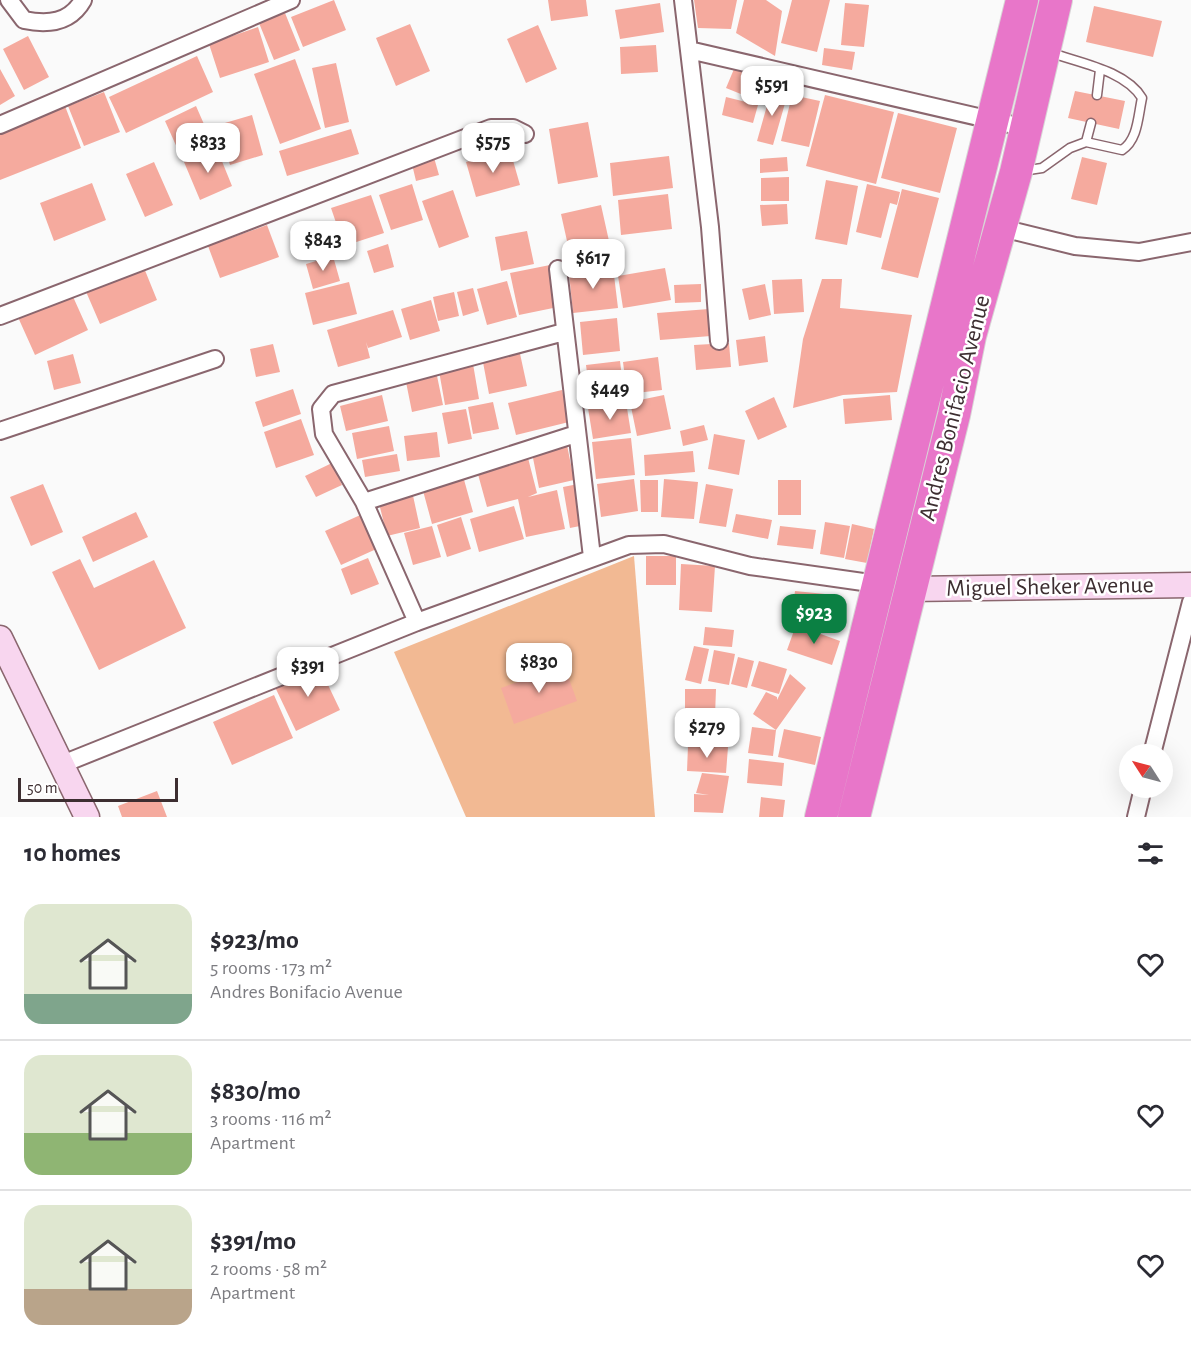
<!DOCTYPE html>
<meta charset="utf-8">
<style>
:root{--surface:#fff;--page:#f2f2f3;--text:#2b2b33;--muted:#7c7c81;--line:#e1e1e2;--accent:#0b8043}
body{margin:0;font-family:"Alegreya Sans",sans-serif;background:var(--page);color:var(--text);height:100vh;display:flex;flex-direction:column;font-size:22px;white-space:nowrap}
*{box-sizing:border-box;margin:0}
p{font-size:20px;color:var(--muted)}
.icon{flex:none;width:33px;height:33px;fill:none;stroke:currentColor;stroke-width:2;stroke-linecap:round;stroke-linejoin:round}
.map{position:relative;height:817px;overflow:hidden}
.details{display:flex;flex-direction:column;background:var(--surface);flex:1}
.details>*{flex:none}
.needle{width:39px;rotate:306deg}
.buttons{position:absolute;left:1119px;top:744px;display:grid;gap:12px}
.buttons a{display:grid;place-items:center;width:54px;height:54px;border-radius:50%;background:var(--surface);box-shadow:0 6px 24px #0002;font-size:30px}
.scale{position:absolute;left:18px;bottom:15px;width:160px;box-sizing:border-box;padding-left:6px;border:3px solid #3d2e31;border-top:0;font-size:16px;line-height:21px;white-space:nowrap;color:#3d2e31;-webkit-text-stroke:4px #fff;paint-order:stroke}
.price{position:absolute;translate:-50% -51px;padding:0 14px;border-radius:12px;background:#fff;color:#222;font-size:20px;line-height:39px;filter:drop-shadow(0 2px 3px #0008)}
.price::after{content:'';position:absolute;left:50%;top:36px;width:18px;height:14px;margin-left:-9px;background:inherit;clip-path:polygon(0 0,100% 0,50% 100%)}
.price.on{background:var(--accent);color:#fff}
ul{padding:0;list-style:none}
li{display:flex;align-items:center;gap:18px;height:150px;padding:0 24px}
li+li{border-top:2px solid var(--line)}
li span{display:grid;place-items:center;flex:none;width:168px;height:120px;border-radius:18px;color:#555}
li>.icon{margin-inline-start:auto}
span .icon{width:72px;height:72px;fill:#fffc;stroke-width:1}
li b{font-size:26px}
h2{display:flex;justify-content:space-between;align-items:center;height:72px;padding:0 24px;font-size:26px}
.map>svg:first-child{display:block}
.green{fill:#f2b993}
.building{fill:#f5aa9e}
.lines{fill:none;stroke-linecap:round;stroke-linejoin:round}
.lane-casing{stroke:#8a666e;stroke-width:11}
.street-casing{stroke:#8a666e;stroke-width:20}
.secondary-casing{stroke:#8a666e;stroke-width:27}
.highway-casing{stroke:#d8d5d6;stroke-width:34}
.lane{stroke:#fff;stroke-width:8}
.street{stroke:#fff;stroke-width:16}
.secondary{stroke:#f8d6ef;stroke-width:24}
.highway{stroke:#e876c9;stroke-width:32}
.labels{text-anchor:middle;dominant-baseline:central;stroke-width:5;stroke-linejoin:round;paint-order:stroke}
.street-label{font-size:24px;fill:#3d2e31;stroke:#fff}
</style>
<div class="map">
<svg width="1191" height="817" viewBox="0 0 1191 817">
<rect width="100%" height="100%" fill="#fafafa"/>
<path class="green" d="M 634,556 L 655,817 L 466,817 L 394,652 Z"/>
<path class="building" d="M 334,0 L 346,30 L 303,47 L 291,17 Z
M 548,0 L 586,0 L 588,16 L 551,21 Z
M 694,0 L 737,0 L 731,29 L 698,28 Z
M 744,0 L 766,0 L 782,11 L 775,56 L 736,33 Z
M 792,0 L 830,0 L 817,52 L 781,43 Z
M 660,3 L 664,32 L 620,39 L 615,10 Z
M 845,3 L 869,5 L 864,47 L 841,45 Z
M 1094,6 L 1162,21 L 1153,57 L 1086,42 Z
M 285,13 L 300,50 L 274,60 L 259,23 Z
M 410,24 L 430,71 L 396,86 L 376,38 Z
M 538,25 L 557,69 L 526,83 L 507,39 Z
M 258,27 L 269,62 L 220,78 L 209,44 Z
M 28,36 L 49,77 L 24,90 L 3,49 Z
M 656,45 L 658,72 L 621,74 L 620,47 Z
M 824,48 L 855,52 L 852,70 L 822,65 Z
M 197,56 L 213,92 L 126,133 L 109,97 Z
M 295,59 L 321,129 L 280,144 L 254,74 Z
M 336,63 L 349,122 L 325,128 L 312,68 Z
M 0,69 L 15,96 L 0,105 Z
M 734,69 L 765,82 L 758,101 L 726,88 Z
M 772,88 L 788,93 L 773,145 L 757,141 Z
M 1075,91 L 1125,101 L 1119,129 L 1068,118 Z
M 104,92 L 120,132 L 84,146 L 68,106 Z
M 792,95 L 820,101 L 809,147 L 781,141 Z
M 825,95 L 894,112 L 876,184 L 806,166 Z
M 726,97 L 758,105 L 753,123 L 722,115 Z
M 65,106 L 81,148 L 0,180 L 0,133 Z
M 196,106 L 214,147 L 183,161 L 165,121 Z
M 898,113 L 957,128 L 940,193 L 881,178 Z
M 252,115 L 263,155 L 230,165 L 218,125 Z
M 588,122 L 598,177 L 558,184 L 549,129 Z
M 351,129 L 359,154 L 287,176 L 279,151 Z
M 217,149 L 232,186 L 200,200 L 184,162 Z
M 510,150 L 520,185 L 476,197 L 466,162 Z
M 433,154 L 439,175 L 416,181 L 411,160 Z
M 669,156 L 673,188 L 613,196 L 610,163 Z
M 787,157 L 788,171 L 760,173 L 760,159 Z
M 1082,157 L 1107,163 L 1097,205 L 1071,199 Z
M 154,162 L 173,205 L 145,217 L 126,174 Z
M 789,177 L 789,201 L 761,201 L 761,178 Z
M 826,180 L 858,186 L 847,245 L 815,239 Z
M 92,183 L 106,220 L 54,241 L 40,203 Z
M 412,184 L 423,220 L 391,230 L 379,195 Z
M 867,184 L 900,192 L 897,205 L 890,203 L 881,238 L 856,232 Z
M 902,189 L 939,198 L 918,278 L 881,269 Z
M 453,190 L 469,237 L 439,248 L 422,201 Z
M 668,194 L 672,229 L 621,235 L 618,200 Z
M 371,195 L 384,233 L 344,246 L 331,208 Z
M 787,204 L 788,224 L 762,226 L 760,205 Z
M 601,205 L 611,250 L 571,259 L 561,214 Z
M 267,225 L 279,257 L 220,278 L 208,246 Z
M 527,231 L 534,264 L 501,271 L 495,237 Z
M 388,244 L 394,267 L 374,273 L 367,251 Z
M 333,256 L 340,281 L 313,289 L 306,264 Z
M 142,263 L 157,300 L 100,324 L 84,287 Z
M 550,265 L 558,307 L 519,315 L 510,273 Z
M 613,267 L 618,308 L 573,313 L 569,273 Z
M 665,268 L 671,300 L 623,308 L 618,276 Z
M 802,279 L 804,312 L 774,314 L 772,280 Z
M 822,279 L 842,279 L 840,308 L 912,315 L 897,392 L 843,395 L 793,408 L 803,339 Z
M 507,281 L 517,317 L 487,325 L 477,289 Z
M 349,282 L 357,314 L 313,325 L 305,293 Z
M 701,284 L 701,302 L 675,303 L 674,285 Z
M 765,284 L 771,315 L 749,320 L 742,289 Z
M 473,288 L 479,311 L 463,316 L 457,292 Z
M 70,290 L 88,330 L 35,355 L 17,315 Z
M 454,292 L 459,316 L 438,321 L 433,297 Z
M 431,300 L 440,331 L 410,340 L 401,309 Z
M 709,309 L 711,336 L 660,340 L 657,313 Z
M 393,310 L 402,337 L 368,348 L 366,342 L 370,358 L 338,367 L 327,330 Z
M 617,318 L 620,351 L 583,355 L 580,322 Z
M 765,336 L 768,362 L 739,366 L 736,340 Z
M 729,343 L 731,367 L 696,370 L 694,345 Z
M 273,344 L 280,372 L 256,377 L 250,349 Z
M 519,349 L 527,386 L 489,394 L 482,357 Z
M 73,354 L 81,383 L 54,390 L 47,361 Z
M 658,357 L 662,390 L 627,394 L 623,362 Z
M 620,361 L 624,393 L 590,397 L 586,365 Z
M 473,364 L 479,399 L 445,405 L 439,371 Z
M 436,371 L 443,405 L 412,412 L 405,377 Z
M 293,389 L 301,414 L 263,427 L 255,402 Z
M 562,390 L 569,422 L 516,435 L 508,403 Z
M 382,395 L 388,421 L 346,431 L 340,406 Z
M 664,395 L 671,429 L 637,436 L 630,402 Z
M 890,395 L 892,420 L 845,424 L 843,399 Z
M 774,397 L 787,427 L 758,440 L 745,411 Z
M 493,402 L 499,429 L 473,434 L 468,407 Z
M 626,402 L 631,433 L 593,439 L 588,408 Z
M 466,409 L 472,439 L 448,444 L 442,413 Z
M 301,419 L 314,455 L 276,468 L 264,432 Z
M 704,425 L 708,440 L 683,446 L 680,431 Z
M 389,426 L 394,451 L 357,459 L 352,433 Z
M 437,432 L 440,457 L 407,461 L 404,436 Z
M 714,434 L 745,440 L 739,475 L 708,469 Z
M 631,438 L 635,475 L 596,479 L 592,442 Z
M 567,445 L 574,480 L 539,488 L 532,453 Z
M 693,451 L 695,472 L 645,476 L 644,455 Z
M 397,454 L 400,471 L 365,477 L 362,460 Z
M 527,454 L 537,493 L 528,497 L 557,490 L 565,529 L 526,537 L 518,499 L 487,507 L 476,467 Z
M 332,463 L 342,485 L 316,497 L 305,476 Z
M 463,476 L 473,512 L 432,524 L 422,487 Z
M 634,479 L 638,511 L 601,517 L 597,484 Z
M 664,479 L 698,482 L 694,519 L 661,517 Z
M 640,480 L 658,480 L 658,512 L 641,512 Z
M 778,480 L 801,480 L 801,515 L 778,515 Z
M 43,484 L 63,532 L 31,546 L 10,497 Z
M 578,484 L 585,525 L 570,528 L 563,487 Z
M 706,484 L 733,489 L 726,527 L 699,523 Z
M 412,491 L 420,528 L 387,536 L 378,499 Z
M 514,506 L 524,539 L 479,552 L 470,519 Z
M 136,512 L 148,537 L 93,562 L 82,537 Z
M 367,512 L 383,546 L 341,565 L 325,531 Z
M 736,514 L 772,520 L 768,539 L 732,532 Z
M 461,517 L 471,549 L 447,557 L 437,525 Z
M 825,522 L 850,526 L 844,558 L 820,554 Z
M 852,524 L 874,529 L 867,563 L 845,559 Z
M 432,526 L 441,557 L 413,565 L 404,533 Z
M 780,526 L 816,530 L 813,549 L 777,545 Z
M 646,556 L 676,556 L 676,585 L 646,585 Z
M 368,558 L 379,584 L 351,595 L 341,569 Z
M 80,559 L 94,588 L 154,560 L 186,628 L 99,670 L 52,572 Z
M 681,564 L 715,566 L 712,612 L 679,610 Z
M 795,591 L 825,594 L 822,625 L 791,622 Z
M 796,625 L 840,641 L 832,665 L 787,650 Z
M 705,627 L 734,630 L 732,647 L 703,645 Z
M 694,646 L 709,649 L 701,684 L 685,680 Z
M 714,650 L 735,654 L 729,685 L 708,681 Z
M 738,657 L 754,661 L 747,688 L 731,684 Z
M 759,661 L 787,669 L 779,694 L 751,686 Z
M 564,665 L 577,701 L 514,724 L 501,688 Z
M 319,666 L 340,710 L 296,731 L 275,687 Z
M 790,674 L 806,688 L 776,730 L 753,714 L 766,692 L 777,697 L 777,700 Z
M 685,689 L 716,689 L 715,716 L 685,716 Z
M 274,695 L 293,738 L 232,765 L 213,722 Z
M 686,717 L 726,721 L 723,746 L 683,741 Z
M 752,727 L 776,730 L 773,756 L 748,753 Z
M 784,729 L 821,737 L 815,765 L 778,757 Z
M 688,746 L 728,747 L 726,773 L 687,771 Z
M 749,759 L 784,763 L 782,786 L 747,783 Z
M 702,773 L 729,776 L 723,813 L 694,812 L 694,794 L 709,795 L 696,793 Z
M 157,791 L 167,817 L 122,817 L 118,806 Z
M 761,797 L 785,800 L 783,817 L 759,817 Z"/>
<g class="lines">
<g class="lane-casing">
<path id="lane" d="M 1097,95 L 1100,70
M 1086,142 L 1091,123
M 1022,171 L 1042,168 L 1070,148 L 1086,142 L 1122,150 C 1138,140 1138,116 1142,98 C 1125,70 1079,63 1049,52"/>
</g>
<g class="street-casing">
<path id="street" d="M 9,0 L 24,20 C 48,25 70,23 83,0
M 683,0 L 710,227 L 719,341
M 689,50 L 1026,128
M 0,125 L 291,0
M 1002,228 L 1075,246 L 1139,252 L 1191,242
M 558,269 L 592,557
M 0,316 L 491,128 L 513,128 L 525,134
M 0,431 L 215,359
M 364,502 L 576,434
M 417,622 L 364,502 L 324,434 L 321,409 L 333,394 L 564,332
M 1152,754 L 1191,602
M 60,765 L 417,622 L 629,545 L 664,544 L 750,566 L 884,585
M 1136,817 L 1143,788"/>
</g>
<g class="secondary-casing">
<path id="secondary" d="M 909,589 L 1191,585
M 0,638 L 87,817"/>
</g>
<g class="highway-casing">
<path id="highway" d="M 821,817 L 1022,0
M 854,817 L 954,415 L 970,336 L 1016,172 L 1056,0"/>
</g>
<use href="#lane" class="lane"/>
<use href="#street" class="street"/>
<use href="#secondary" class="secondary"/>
<use href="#highway" class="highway"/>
</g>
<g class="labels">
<g class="street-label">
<text transform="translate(955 408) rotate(-76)">Andres Bonifacio Avenue</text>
<text transform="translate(1050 587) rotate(-1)">Miguel Sheker Avenue</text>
</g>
</g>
</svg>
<div class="buttons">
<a><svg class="needle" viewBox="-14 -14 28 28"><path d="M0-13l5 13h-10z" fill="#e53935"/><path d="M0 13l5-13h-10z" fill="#7c7c81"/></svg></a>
</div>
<div class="scale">50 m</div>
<b class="price" style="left:772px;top:117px">$591</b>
<b class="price" style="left:208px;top:174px">$833</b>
<b class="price" style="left:493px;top:174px">$575</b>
<b class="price" style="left:323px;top:272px">$843</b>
<b class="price" style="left:593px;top:290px">$617</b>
<b class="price" style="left:610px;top:421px">$449</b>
<b class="price on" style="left:814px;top:645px">$923</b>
<b class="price" style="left:539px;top:694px">$830</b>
<b class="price" style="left:308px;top:698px">$391</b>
<b class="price" style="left:707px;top:759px">$279</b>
</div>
<section class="details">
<h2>10 homes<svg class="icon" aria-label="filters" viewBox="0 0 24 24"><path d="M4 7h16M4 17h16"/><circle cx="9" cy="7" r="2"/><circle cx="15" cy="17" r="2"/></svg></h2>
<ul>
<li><span style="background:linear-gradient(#dfe7d0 75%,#7fa58c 0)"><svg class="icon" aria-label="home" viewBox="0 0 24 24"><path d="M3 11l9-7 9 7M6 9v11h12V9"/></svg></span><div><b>$923/mo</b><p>5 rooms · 173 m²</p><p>Andres Bonifacio Avenue</p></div><svg class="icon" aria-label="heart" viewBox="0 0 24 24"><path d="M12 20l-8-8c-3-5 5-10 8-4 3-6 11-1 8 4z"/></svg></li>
<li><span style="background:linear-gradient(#dfe7d0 65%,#8fb573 0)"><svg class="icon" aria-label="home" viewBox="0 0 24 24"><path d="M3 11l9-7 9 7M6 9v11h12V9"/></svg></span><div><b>$830/mo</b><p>3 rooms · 116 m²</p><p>Apartment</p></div><svg class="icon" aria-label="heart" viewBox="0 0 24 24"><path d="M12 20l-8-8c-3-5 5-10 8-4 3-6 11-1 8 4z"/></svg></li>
<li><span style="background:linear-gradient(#dfe7d0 70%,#b9a48a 0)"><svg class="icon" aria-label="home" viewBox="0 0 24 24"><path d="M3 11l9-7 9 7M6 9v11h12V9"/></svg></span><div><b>$391/mo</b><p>2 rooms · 58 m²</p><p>Apartment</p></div><svg class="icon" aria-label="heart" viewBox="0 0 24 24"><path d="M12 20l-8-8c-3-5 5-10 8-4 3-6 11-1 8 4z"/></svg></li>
</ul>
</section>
